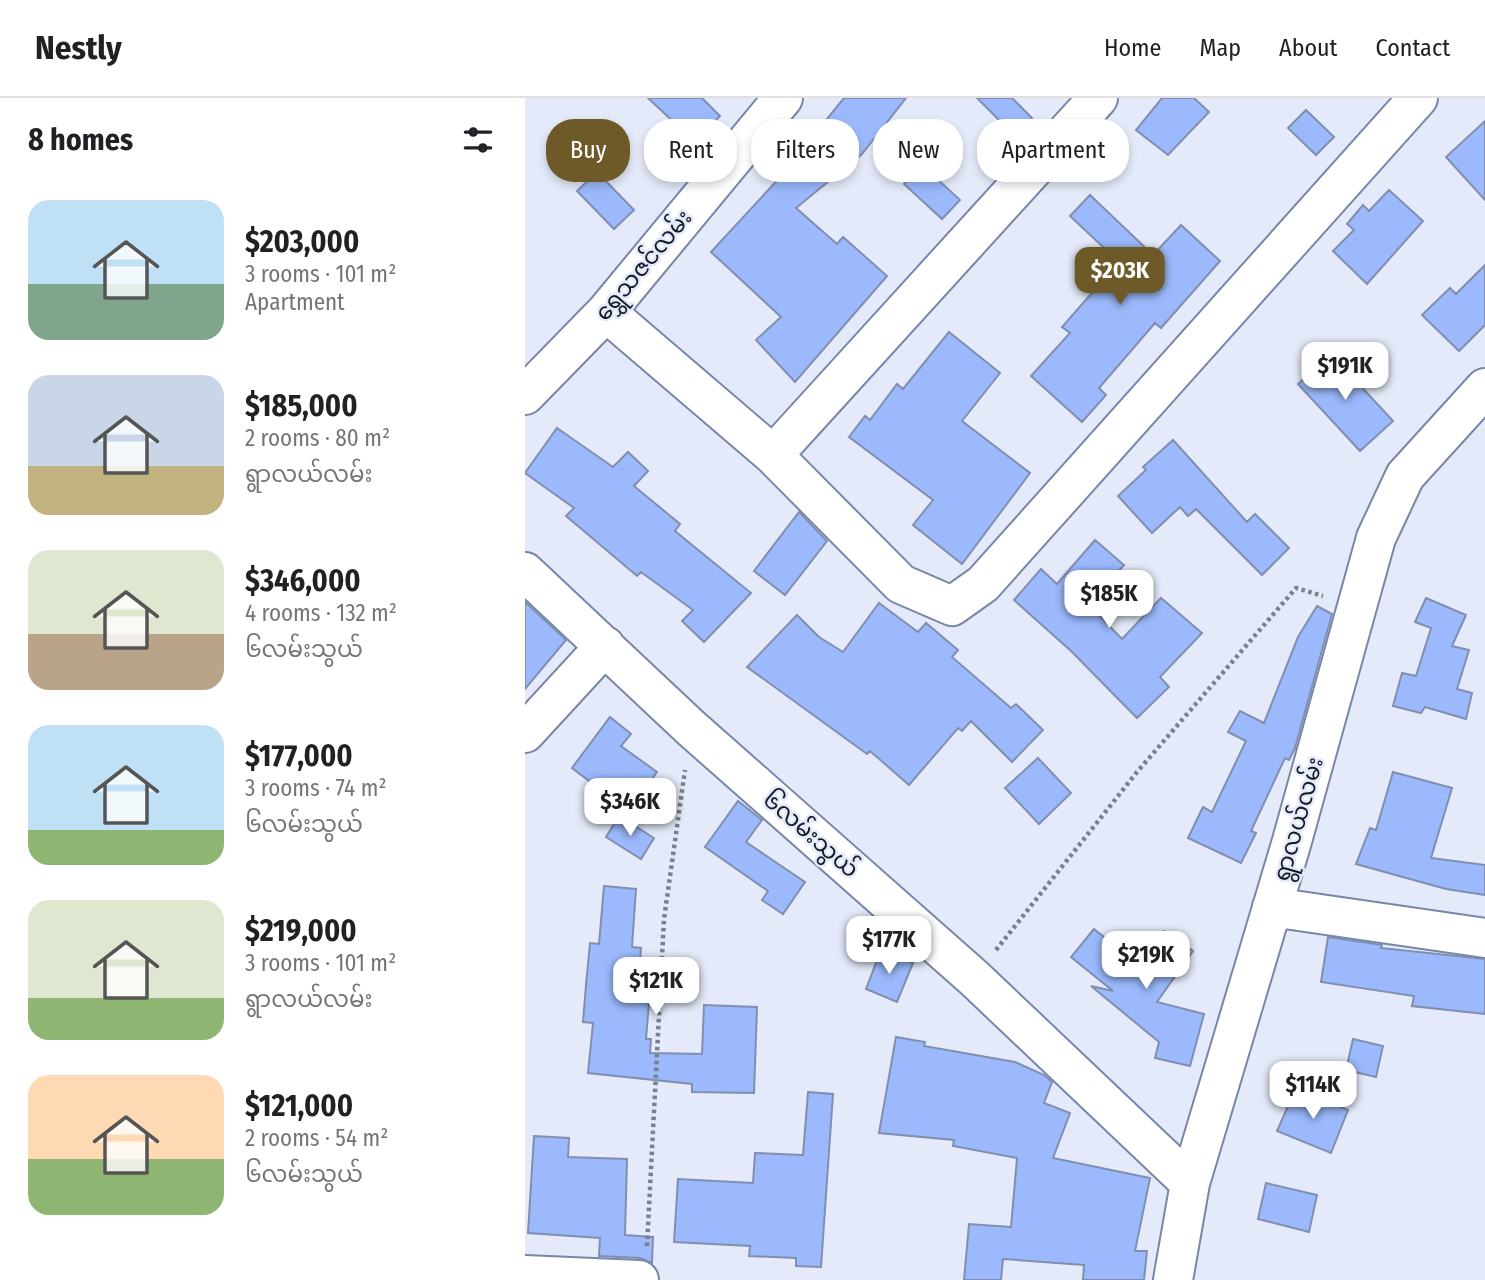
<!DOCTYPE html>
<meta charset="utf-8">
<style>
:root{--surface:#fff;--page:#f6f6f6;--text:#202124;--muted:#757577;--line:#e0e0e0;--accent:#6e5928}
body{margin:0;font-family:"Fira Sans Condensed","Noto Sans Myanmar",sans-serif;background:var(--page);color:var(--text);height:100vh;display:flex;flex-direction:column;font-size:26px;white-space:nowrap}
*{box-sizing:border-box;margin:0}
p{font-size:23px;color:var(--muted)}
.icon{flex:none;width:38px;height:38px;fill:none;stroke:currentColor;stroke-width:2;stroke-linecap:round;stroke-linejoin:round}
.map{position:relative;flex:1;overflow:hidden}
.drawer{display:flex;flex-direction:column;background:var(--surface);width:525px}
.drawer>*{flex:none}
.hud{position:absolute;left:21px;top:21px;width:665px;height:63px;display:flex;gap:14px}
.price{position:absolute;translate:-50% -60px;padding:0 16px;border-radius:14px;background:#fff;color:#222;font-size:23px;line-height:46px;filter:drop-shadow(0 2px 4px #0008)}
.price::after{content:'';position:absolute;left:50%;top:42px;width:21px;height:16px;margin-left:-10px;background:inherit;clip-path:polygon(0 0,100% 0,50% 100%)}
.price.current{background:var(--accent);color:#fff}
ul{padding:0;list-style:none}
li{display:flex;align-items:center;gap:21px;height:175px;padding:0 28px}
li span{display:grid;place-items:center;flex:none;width:196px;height:140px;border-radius:21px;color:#555}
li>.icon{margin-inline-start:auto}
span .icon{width:84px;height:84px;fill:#fffc;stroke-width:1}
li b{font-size:30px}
h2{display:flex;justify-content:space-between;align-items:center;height:84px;padding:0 28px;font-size:30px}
.pill{padding:0 24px;border-radius:28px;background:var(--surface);box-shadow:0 4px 10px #0003;font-size:24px;line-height:63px}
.pill.current{background:var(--accent);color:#fff}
header{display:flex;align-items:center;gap:42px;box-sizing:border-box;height:98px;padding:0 35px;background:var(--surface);border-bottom:2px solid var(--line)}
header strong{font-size:33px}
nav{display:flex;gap:38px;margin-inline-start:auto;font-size:24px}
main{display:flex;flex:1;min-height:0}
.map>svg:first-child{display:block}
.building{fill:#9bb9fc;stroke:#808faf;stroke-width:2}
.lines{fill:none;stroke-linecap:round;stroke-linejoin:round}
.minor-casing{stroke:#7887a7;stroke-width:42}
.path{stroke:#7a808e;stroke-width:4.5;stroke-dasharray:3.5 3.5;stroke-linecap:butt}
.minor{stroke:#fff;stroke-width:38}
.labels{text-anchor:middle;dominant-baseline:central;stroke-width:5;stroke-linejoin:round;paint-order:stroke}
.street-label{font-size:23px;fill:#131925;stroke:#e4eaf9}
</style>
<header>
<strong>Nestly</strong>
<nav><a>Home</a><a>Map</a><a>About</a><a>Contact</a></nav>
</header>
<main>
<section class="drawer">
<h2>8 homes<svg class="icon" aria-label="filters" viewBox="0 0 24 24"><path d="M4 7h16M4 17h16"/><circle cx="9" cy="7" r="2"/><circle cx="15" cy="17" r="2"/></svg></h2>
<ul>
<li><span style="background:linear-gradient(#bfe0f5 60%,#7fa58c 0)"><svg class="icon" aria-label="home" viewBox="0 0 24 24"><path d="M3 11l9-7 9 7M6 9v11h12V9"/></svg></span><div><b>$203,000</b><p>3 rooms · 101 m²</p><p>Apartment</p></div></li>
<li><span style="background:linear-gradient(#c9d6e8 65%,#c2b280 0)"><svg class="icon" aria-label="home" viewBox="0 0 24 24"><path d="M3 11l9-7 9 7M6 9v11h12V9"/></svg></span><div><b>$185,000</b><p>2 rooms · 80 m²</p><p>ရွာလယ်လမ်း</p></div></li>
<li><span style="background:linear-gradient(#dfe7d0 60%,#b9a48a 0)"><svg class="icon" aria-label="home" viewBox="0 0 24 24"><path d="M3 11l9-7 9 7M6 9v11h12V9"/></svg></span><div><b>$346,000</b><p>4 rooms · 132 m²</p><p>၆လမ်းသွယ်</p></div></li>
<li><span style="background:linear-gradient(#bfe0f5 75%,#8fb573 0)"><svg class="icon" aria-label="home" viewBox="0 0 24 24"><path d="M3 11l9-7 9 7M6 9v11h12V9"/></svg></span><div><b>$177,000</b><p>3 rooms · 74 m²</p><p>၆လမ်းသွယ်</p></div></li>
<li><span style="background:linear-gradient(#dfe7d0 70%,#8fb573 0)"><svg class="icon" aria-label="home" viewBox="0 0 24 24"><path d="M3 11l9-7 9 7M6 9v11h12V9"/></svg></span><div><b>$219,000</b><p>3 rooms · 101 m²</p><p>ရွာလယ်လမ်း</p></div></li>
<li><span style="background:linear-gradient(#ffd9b3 60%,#8fb573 0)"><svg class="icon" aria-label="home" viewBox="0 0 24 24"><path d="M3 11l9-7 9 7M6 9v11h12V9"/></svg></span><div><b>$121,000</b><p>2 rooms · 54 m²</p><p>၆လမ်းသွယ်</p></div></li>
</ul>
</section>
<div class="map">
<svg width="960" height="1182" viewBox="0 0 960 1182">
<rect width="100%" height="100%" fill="#e4eaf9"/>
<path class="building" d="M 123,0 L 177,0 L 195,18 L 170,44 Z
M 319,0 L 381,0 L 337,56 L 271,110 L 312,146 L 318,139 L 362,178 L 270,284 L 231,242 L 256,219 L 186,154 L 271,62 L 268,59 L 291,41 L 288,38 Z
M 452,0 L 487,0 L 507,20 L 489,37 Z
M 637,0 L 669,0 L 684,14 L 643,57 L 611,32 Z
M 781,12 L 809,39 L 791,57 L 763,30 Z
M 960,23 L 960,102 L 921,59 Z
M 397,67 L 435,102 L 417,121 L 379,86 Z
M 72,74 L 109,112 L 89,131 L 52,93 Z
M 864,92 L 898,123 L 842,186 L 808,153 L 829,132 L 822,126 L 838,107 L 844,113 Z
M 565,97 L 628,157 L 656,127 L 695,163 L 636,230 L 630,225 L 574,290 L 581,297 L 557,324 L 506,278 L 545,235 L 537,229 L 594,164 L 545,118 Z
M 960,167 L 960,227 L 934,253 L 897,217 L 925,190 L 931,196 Z
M 424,234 L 475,275 L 437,323 L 505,375 L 437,466 L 388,427 L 408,402 L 324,339 L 340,318 L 345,322 L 372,286 L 378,291 Z
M 806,256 L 868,323 L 835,353 L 773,286 Z
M 32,330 L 88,369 L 103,354 L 123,373 L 109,388 L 155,426 L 150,433 L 226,495 L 179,544 L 157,523 L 168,512 L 116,474 L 112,478 L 41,418 L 49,410 L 0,375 Z
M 648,342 L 722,424 L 730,416 L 764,450 L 737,477 L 671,411 L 663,418 L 655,409 L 627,435 L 593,398 L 621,372 L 618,369 Z
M 274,414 L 302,443 L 260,497 L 229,473 Z
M 570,442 L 599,467 L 564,507 L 597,541 L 636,500 L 677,535 L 635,579 L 644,589 L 612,620 L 546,553 L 489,502 L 516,471 L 532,486 Z
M 901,500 L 941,517 L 927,548 L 944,552 L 932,591 L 947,595 L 941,621 L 900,609 L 896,615 L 868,608 L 877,575 L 891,578 L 906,530 L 890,524 Z
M 0,504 L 41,542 L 0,591 Z
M 354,505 L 393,534 L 401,525 L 433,552 L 427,559 L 486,610 L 491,606 L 518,632 L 487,664 L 446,623 L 437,633 L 433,630 L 384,687 L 345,653 L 342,656 L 222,569 L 272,517 L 294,539 L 318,554 Z
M 792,508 L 807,516 L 770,650 L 764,662 L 760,660 L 726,733 L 731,735 L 716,765 L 663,740 L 678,709 L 687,714 L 721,643 L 703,634 L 715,613 L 739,625 L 773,539 Z
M 85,619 L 106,636 L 96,648 L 132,674 L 104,713 L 47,670 Z
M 513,660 L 546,695 L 514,726 L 480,690 Z
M 868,674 L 927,690 L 906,760 L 960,767 L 960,797 L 921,791 L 831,766 L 845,730 L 851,732 Z
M 213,703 L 237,722 L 221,744 L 280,784 L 258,816 L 237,802 L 243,793 L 180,749 Z
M 94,718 L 129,740 L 116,761 L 81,739 Z
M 79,788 L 111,791 L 107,849 L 116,850 L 113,892 L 125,893 L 121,941 L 126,941 L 125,955 L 177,956 L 179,907 L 232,909 L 229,995 L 167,994 L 167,986 L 63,975 L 68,925 L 58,924 L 61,887 L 65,845 L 74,846 Z
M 569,831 L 612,865 L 639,833 L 668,853 L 632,904 L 679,916 L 665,968 L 630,960 L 634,944 L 566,888 L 588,893 L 546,859 Z
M 803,839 L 857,847 L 856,850 L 960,861 L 960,916 L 887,908 L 889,898 L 796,884 Z
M 356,852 L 388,865 L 372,904 L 341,891 Z
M 371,939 L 400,944 L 399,948 L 490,964 L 519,977 L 527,984 L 519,1005 L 545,1015 L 528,1060 L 625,1080 L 610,1153 L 622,1153 L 619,1182 L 558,1182 L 559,1167 L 478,1161 L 476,1182 L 439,1182 L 444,1126 L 486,1129 L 492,1060 L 428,1048 L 429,1042 L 354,1035 Z
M 828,941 L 858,948 L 851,979 L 821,972 Z
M 771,990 L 823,1012 L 806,1055 L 752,1033 Z
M 283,994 L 308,996 L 296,1169 L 271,1168 L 271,1160 L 224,1158 L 225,1148 L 149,1144 L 153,1081 L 228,1085 L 230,1055 L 278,1057 Z
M 9,1038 L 44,1040 L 43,1059 L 102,1061 L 100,1137 L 128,1139 L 127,1165 L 115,1160 L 74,1158 L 75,1140 L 3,1135 Z
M 741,1085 L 792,1097 L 784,1134 L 733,1121 Z"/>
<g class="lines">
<g class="minor-casing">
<path id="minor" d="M 81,214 L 248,357 L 376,486 L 427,508 L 458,486 L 893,0
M 0,297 L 81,214 L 258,0
M 248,357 L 573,0
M 0,474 L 166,630 L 449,880 L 665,1085
M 0,635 L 80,548
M 747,809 L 960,840
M 0,1177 L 114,1182
M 648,1182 L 665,1085 L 767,743 L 851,440 L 880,378 L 960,290"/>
</g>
<path class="path" d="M 471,852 L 612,674 L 771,490 L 798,498
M 122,1148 L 139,821 L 160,672"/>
<use href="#minor" class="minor"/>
</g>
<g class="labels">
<g class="street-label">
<text transform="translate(118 167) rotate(-50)">ရွှေသဇင်လမ်း</text>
<text transform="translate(773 721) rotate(-74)">ရွာလယ်လမ်း</text>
<text transform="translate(286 736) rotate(41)">၆လမ်းသွယ်</text>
</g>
</g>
</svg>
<b class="price current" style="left:595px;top:209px">$203K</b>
<b class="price" style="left:820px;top:304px">$191K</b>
<b class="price" style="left:584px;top:532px">$185K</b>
<b class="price" style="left:105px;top:740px">$346K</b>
<b class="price" style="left:364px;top:878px">$177K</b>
<b class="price" style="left:621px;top:893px">$219K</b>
<b class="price" style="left:131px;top:919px">$121K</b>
<b class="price" style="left:788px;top:1023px">$114K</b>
<div class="hud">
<a class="pill current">Buy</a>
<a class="pill">Rent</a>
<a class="pill">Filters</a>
<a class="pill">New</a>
<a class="pill">Apartment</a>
</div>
</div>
</main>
